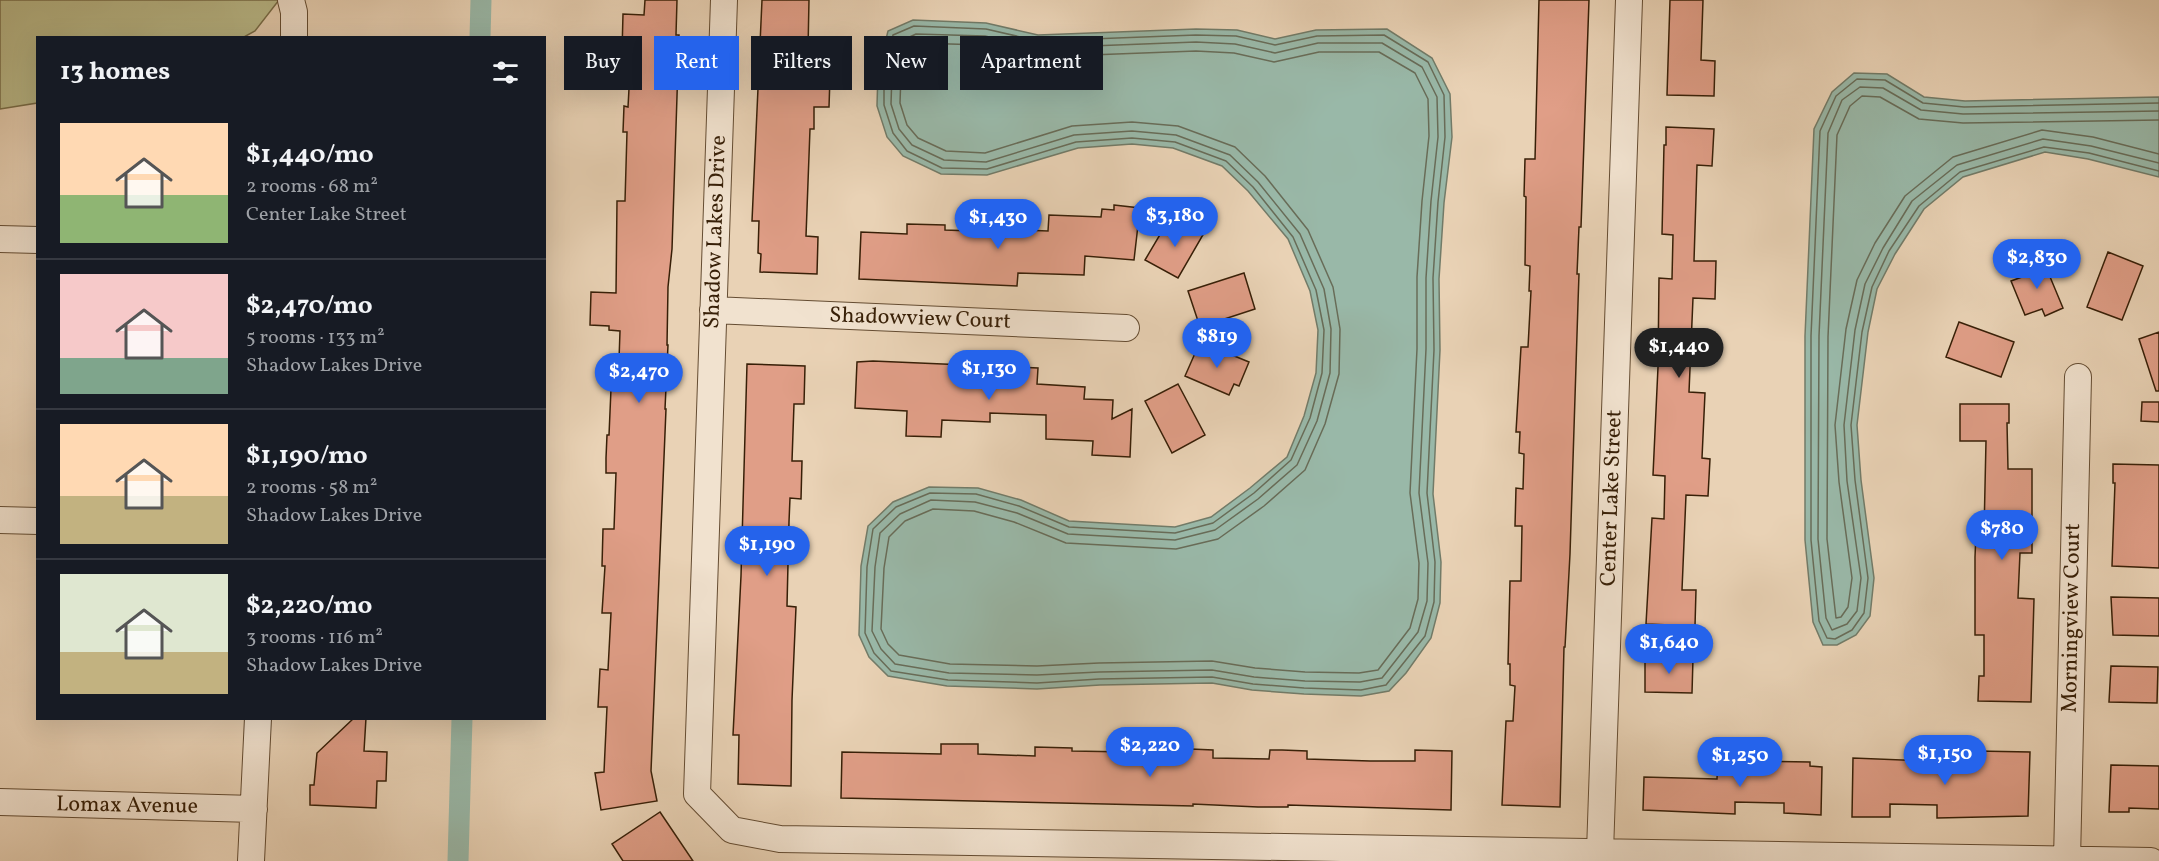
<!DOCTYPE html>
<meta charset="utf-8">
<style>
:root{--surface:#171b24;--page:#20242c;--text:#f1f3f6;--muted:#9ea1a6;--line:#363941;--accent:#2563eb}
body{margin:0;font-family:Vollkorn,serif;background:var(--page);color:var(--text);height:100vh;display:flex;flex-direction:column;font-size:22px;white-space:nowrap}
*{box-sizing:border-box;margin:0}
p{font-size:20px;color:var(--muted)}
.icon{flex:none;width:33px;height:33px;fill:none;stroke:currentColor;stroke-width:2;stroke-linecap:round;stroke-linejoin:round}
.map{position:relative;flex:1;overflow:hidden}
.side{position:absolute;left:36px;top:36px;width:510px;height:684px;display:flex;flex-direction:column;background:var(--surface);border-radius:0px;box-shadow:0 6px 24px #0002}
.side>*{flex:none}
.guide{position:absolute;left:564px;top:36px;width:570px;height:54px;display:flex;gap:12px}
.price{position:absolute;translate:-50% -51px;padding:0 14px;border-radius:21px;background:var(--accent);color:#fff;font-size:20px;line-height:39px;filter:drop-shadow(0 2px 3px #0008)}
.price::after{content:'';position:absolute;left:50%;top:36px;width:18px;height:14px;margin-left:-9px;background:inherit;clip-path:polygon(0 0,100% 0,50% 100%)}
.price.active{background:#222;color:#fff}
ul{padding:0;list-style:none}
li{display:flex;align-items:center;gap:18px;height:150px;padding:0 24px}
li+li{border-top:2px solid var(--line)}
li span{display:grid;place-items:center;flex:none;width:168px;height:120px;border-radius:0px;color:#555}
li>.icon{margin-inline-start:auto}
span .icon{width:72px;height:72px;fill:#fffc;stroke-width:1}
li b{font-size:26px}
h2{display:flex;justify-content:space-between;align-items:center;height:72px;padding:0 24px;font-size:26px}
.tag{padding:0 21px;border-radius:0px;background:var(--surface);box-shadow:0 6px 24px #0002;font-size:21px;line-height:54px}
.tag.active{background:var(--accent);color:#fff}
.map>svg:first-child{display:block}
.green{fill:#babb8b;stroke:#786d49;stroke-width:1.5}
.water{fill:#99b8a8;stroke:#727b68;stroke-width:1.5}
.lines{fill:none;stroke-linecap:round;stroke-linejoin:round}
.shore{stroke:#686c58;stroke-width:1.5}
.canal{stroke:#99b8a8;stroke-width:21}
.building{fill:#e09e87;stroke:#371f07;stroke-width:1.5}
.minor-casing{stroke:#644c32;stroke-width:28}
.minor{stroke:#f1e2cf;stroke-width:26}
.labels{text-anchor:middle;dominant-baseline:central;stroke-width:4.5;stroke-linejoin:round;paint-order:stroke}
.street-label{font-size:22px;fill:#371f07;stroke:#f1e2cf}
</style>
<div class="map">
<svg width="2159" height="861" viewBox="0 0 2159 861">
<rect width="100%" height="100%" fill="#e9d2b5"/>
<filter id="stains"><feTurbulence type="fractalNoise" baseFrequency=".00333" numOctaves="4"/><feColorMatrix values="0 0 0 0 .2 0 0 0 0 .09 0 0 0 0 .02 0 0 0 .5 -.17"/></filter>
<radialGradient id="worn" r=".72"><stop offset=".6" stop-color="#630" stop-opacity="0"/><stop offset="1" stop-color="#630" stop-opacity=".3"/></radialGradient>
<path class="green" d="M 0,0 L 279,0 L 255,31 L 244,37 L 38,38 L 37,103 L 0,109 Z"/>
<path class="water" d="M 913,20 L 986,23 L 1038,35 L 1196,29 L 1237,30 L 1275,39 L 1316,30 L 1387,29 L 1432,58 L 1450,94 L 1452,137 L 1444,203 L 1439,279 L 1440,350 L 1433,494 L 1441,562 L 1440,603 L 1431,638 L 1406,673 L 1389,691 L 1361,696 L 1304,694 L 1252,690 L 1212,683 L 1100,685 L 1037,689 L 947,686 L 888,676 L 869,657 L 859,635 L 861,566 L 868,526 L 893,502 L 929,487 L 978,488 L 1021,500 L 1069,521 L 1175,527 L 1211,517 L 1250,488 L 1287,457 L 1304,416 L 1316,373 L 1318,330 L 1310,291 L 1288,239 L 1248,191 L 1222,166 L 1173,148 L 1132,144 L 1078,148 L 987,175 L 941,174 L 903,156 L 887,137 L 877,106 L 878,71 L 888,31 Z
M 1854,73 L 1887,74 L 1924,97 L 1965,101 L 2159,97 L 2159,177 L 2088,159 L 2045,152 L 1963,177 L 1924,209 L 1895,254 L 1877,289 L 1868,332 L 1857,425 L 1861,480 L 1874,578 L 1870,616 L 1856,635 L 1837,645 L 1823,645 L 1813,622 L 1805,540 L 1805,336 L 1814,129 L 1832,92 Z"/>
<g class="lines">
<path class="shore" d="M 914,26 L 986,29 L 1038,41 L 1196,35 L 1236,36 L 1275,45 L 1317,36 L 1384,35 L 1428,62 L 1444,95 L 1445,137 L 1438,202 L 1433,278 L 1434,350 L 1427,493 L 1435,562 L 1434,602 L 1425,636 L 1386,685 L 1361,690 L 1304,688 L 1253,684 L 1212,677 L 1099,679 L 1037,683 L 948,680 L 891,671 L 874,653 L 865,633 L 867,567 L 873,529 L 896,507 L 930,493 L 976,494 L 1019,506 L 1069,527 L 1175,533 L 1213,523 L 1254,493 L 1291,460 L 1310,418 L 1322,373 L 1324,330 L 1316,290 L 1293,237 L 1253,187 L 1226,161 L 1175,142 L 1132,138 L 1076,142 L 987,169 L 942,168 L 907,151 L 893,133 L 884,105 L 884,72 L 893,35 Z
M 916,34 L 985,36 L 1038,48 L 1196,42 L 1235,44 L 1275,53 L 1318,43 L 1382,43 L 1422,67 L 1437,97 L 1438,137 L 1431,201 L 1426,278 L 1426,349 L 1419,493 L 1428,563 L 1427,601 L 1418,632 L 1382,678 L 1360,682 L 1305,681 L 1254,677 L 1212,670 L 1099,672 L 1037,675 L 949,673 L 895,664 L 881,649 L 872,631 L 875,567 L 880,533 L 900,514 L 931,500 L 975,502 L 1017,513 L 1068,534 L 1175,540 L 1215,530 L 1258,499 L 1297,465 L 1317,421 L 1330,373 L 1331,329 L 1324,289 L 1300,234 L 1258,182 L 1230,155 L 1176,135 L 1132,131 L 1074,135 L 986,162 L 944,160 L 912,145 L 899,129 L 891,104 L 892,73 L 899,42 Z
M 917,43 L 983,45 L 1037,57 L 1196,51 L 1234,53 L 1274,62 L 1319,52 L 1379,52 L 1415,73 L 1428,99 L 1429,136 L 1422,201 L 1417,277 L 1417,349 L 1410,493 L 1419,563 L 1418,599 L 1410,628 L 1378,670 L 1359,673 L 1305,672 L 1255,668 L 1212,661 L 1099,663 L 1037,666 L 950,664 L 899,655 L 888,644 L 881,629 L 884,568 L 889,537 L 905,521 L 933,509 L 974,511 L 1014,522 L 1066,543 L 1176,549 L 1218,539 L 1264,506 L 1305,470 L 1325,424 L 1339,374 L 1340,329 L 1333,287 L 1308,230 L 1265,176 L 1235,147 L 1178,126 L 1132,122 L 1072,126 L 985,153 L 946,151 L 918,138 L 907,125 L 900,103 L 901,74 L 907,48 Z
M 2159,103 L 1964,107 L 1923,103 L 1885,80 L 1857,79 L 1836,96 L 1820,131 L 1811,336 L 1811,540 L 1819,621 L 1827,638 L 1835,639 L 1852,630 L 1864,613 L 1868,578 L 1855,480 L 1851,425 L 1862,332 L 1872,287 L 1889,251 L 1919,206 L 1960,172 L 2044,147 L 2089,153 L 2159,171
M 2159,111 L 1963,114 L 1921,110 L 1883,88 L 1860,87 L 1842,100 L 1828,133 L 1819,336 L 1818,539 L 1826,618 L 1832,630 L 1847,624 L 1857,611 L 1861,578 L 1847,481 L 1844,425 L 1855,330 L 1865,284 L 1883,248 L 1912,201 L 1957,165 L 2043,139 L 2091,146 L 2159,163
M 2159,120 L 1963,123 L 1919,119 L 1880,97 L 1862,96 L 1850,106 L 1837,135 L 1828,337 L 1827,539 L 1836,618 L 1841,617 L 1848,607 L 1852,578 L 1839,482 L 1835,425 L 1846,329 L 1857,280 L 1875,243 L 1905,196 L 1953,157 L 2042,130 L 2093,137 L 2159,154"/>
<path class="canal" d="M 480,38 L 481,0
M 458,861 L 462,718"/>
</g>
<path class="building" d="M 645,0 L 677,0 L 676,35 L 679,35 L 672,249 L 668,287 L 667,345 L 668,345 L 665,409 L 666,409 L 651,771 L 657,801 L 601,810 L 595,773 L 604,772 L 607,707 L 598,707 L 600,669 L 608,670 L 611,613 L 602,613 L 605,566 L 602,566 L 603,529 L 614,529 L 616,473 L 606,473 L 606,458 L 607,435 L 609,435 L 611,389 L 618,389 L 620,331 L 609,330 L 609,326 L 590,325 L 591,292 L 616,293 L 617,201 L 625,201 L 627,132 L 623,132 L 624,106 L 628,107 L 631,52 L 622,52 L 623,14 L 644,15 Z
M 762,0 L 809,0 L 808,50 L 843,51 L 842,78 L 830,77 L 829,107 L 814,107 L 814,129 L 810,129 L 806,236 L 818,237 L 817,274 L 760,272 L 761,254 L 758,253 L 759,221 L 752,221 Z
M 1539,0 L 1589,0 L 1581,227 L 1579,227 L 1577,274 L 1579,274 L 1578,303 L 1570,554 L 1565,647 L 1564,647 L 1560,807 L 1502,805 L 1506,721 L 1513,721 L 1515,686 L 1510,685 L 1510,664 L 1508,664 L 1510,581 L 1521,581 L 1522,526 L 1515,526 L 1516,488 L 1523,489 L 1524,454 L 1519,453 L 1520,432 L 1516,432 L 1521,347 L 1528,347 L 1531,291 L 1529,291 L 1530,266 L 1525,265 L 1526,197 L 1524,196 L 1525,159 L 1535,159 Z
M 1670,0 L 1703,0 L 1701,60 L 1715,61 L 1714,96 L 1667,95 Z
M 1666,127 L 1714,129 L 1712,166 L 1697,165 L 1694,261 L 1716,261 L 1715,299 L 1693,298 L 1689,392 L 1705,393 L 1702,458 L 1710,459 L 1708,496 L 1686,495 L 1682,590 L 1696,590 L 1695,626 L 1646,624 L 1652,518 L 1664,519 L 1665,476 L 1653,475 L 1658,367 L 1659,278 L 1672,279 L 1673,235 L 1662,234 L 1664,145 L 1666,145 Z
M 1114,205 L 1140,208 L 1134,260 L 1085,256 L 1084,275 L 1018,273 L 1017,286 L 859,279 L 861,232 L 907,234 L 907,224 L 945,225 L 945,230 L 1001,232 L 1001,229 L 1048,231 L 1049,215 L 1101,217 L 1102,209 L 1114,210 Z
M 1182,220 L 1204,233 L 1178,278 L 1145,260 L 1168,221 L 1178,227 Z
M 2108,252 L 2143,266 L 2122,320 L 2087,307 Z
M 2043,260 L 2063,308 L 2045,316 L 2042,309 L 2025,315 L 2011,281 L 2022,277 L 2019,270 Z
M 1244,273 L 1255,309 L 1200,327 L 1188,291 Z
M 1959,322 L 2014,342 L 2001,377 L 1946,357 Z
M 2159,332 L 2159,391 L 2156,391 L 2139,339 Z
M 1200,342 L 1249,362 L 1239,386 L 1234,384 L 1229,395 L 1185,376 Z
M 873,361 L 1038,368 L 1037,384 L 1085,387 L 1084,399 L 1113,400 L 1112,419 L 1132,409 L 1130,457 L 1092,455 L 1093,441 L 1046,439 L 1046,415 L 990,413 L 990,422 L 942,420 L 941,437 L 906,436 L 907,411 L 855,408 L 857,362 Z
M 747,364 L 805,366 L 804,404 L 794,404 L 792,461 L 802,461 L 801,499 L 790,498 L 789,522 L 787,606 L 796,607 L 792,700 L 791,786 L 738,784 L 739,735 L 733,735 L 741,576 Z
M 1178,384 L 1205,435 L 1172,453 L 1145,401 Z
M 2142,402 L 2159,402 L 2159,422 L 2141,421 Z
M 1960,404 L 2009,404 L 2009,423 L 2007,423 L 2008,469 L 2032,469 L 2032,553 L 2020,553 L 2018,598 L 2034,599 L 2031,702 L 1978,701 L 1979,676 L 1984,676 L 1984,635 L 1975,635 L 1975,557 L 1976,533 L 1984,533 L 1986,441 L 1960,441 Z
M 2113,464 L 2159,465 L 2159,568 L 2112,566 L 2115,483 L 2113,483 Z
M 2111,597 L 2159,598 L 2159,636 L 2113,635 Z
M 1645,656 L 1693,658 L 1692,693 L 1645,692 Z
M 2111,666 L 2158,667 L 2157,703 L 2109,702 Z
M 354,718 L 366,718 L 364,751 L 387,752 L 386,781 L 377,781 L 376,808 L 310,805 L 310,785 L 314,785 L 317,753 Z
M 941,744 L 978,744 L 978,754 L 1035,756 L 1035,747 L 1072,748 L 1072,751 L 1129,752 L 1129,747 L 1144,747 L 1213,750 L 1213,758 L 1269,759 L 1270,750 L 1282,750 L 1307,751 L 1307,759 L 1370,761 L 1415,761 L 1415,750 L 1452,751 L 1451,810 L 1288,805 L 1288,807 L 1258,807 L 1193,804 L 1193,806 L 841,798 L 842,752 L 941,754 Z
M 1976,751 L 2030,752 L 2028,816 L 1937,818 L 1937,805 L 1890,804 L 1890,817 L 1852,817 L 1853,758 L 1976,763 Z
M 1718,757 L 1755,758 L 1755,761 L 1810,762 L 1810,766 L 1822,767 L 1821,815 L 1784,813 L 1784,803 L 1735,802 L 1735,814 L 1643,810 L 1644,777 L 1717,779 Z
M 2111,765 L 2159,766 L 2159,809 L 2129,808 L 2129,812 L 2109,812 Z
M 660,812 L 693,861 L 623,861 L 612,844 Z"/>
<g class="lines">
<g class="minor-casing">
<path id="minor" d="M 291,0 L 294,12 L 294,38
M 724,0 L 697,794 L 732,830 L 780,839 L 2151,861
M 0,239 L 38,240
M 713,310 L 1126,328
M 0,520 L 38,521
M 0,802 L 254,809
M 1600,852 L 1629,0
M 2067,860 L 2078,377
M 251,861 L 258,718"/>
</g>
<use href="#minor" class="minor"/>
</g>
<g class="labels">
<g class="street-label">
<text transform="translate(716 232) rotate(-88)">Shadow Lakes Drive</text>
<text transform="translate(920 319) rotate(2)">Shadowview Court</text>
<text transform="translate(1612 498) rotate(-88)">Center Lake Street</text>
<text transform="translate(2072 618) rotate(-89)">Morningview Court</text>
<text transform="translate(127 806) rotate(1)">Lomax Avenue</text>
</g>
</g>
<rect width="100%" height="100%" filter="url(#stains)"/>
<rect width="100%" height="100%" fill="url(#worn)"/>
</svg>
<b class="price" style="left:1175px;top:248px">$3,180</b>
<b class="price" style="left:998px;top:250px">$1,430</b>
<b class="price" style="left:2037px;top:290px">$2,830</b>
<b class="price" style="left:1217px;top:369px">$819</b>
<b class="price active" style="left:1679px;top:379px">$1,440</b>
<b class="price" style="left:989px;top:401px">$1,130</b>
<b class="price" style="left:639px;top:404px">$2,470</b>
<b class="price" style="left:2002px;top:561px">$780</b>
<b class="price" style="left:767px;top:577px">$1,190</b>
<b class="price" style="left:1669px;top:675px">$1,640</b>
<b class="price" style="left:1150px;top:778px">$2,220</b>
<b class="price" style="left:1945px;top:786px">$1,150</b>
<b class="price" style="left:1740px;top:788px">$1,250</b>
<div class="guide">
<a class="tag">Buy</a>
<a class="tag active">Rent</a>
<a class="tag">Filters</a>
<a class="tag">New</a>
<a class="tag">Apartment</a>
</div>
<section class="side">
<h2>13 homes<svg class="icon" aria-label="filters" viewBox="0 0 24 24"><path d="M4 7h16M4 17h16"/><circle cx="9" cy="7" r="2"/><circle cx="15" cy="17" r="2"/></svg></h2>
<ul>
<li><span style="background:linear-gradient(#ffd9b3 60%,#8fb573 0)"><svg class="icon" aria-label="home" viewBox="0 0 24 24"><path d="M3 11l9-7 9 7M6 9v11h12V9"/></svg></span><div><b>$1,440/mo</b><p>2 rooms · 68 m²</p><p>Center Lake Street</p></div></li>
<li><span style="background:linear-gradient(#f6c9c9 70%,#7fa58c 0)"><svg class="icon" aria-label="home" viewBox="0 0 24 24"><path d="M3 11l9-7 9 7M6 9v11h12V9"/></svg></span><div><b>$2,470/mo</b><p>5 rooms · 133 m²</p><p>Shadow Lakes Drive</p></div></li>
<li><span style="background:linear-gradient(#ffd9b3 60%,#c2b280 0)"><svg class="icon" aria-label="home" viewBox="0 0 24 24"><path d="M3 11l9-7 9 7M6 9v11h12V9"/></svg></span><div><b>$1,190/mo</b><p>2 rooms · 58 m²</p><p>Shadow Lakes Drive</p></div></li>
<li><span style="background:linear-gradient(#dfe7d0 65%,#c2b280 0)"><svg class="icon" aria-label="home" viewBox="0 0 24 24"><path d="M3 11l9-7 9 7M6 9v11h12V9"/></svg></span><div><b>$2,220/mo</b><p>3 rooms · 116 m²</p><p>Shadow Lakes Drive</p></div></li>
</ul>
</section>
</div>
